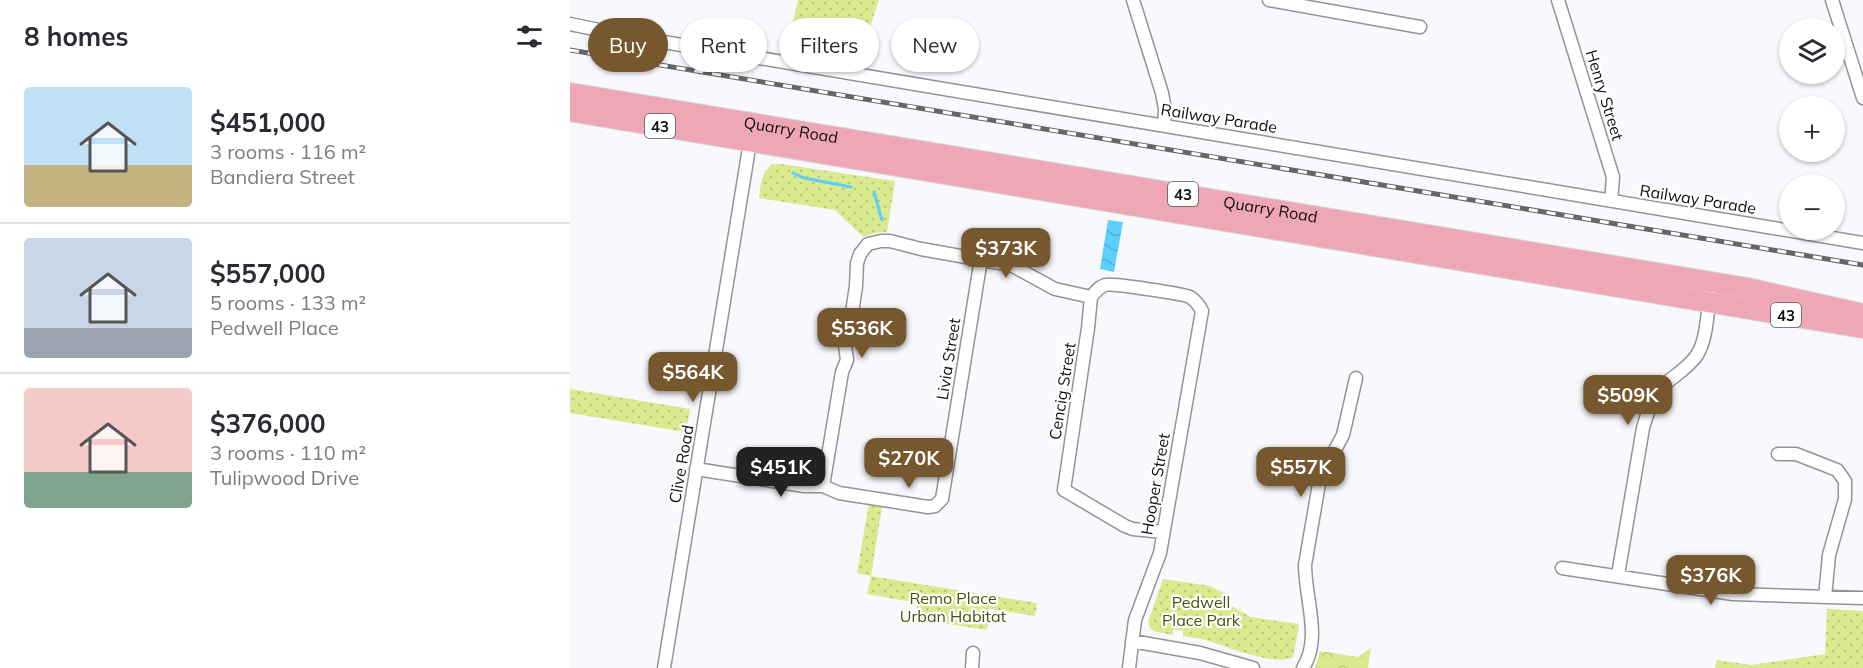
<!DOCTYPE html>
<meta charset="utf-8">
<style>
:root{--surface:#fff;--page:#f7f7f7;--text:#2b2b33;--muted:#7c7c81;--line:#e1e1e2;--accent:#77572d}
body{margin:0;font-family:Mulish,sans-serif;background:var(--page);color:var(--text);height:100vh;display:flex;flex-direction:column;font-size:22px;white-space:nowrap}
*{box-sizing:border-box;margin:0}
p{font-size:20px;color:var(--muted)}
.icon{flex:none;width:33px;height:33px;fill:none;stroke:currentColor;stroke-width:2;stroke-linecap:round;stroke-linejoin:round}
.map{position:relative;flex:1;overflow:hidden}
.sheet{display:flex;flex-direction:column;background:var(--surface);width:570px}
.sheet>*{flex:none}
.top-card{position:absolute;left:18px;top:18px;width:570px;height:54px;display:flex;gap:12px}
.fabs{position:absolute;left:1209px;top:18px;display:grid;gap:12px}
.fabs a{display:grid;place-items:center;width:66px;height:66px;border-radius:50%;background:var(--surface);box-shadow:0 2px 4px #0004;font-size:30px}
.price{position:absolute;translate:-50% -51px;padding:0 14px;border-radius:12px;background:var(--accent);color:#fff;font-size:20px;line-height:39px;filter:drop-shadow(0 2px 3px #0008)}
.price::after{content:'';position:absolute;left:50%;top:36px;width:18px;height:14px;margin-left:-9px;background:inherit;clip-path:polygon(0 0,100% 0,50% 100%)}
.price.active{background:#222;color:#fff}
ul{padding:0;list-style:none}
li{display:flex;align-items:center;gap:18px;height:150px;padding:0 24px}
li+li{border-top:2px solid var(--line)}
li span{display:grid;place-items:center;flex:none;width:168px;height:120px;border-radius:6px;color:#555}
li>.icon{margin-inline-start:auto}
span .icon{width:72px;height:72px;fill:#fffc;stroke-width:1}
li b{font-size:26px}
h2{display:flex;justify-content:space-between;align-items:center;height:72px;padding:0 24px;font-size:26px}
.tag{padding:0 21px;border-radius:27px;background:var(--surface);box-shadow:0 2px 4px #0004;font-size:21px;line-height:54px}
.tag.active{background:var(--accent);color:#fff}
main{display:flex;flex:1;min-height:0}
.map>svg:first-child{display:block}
.grass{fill:url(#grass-dots)}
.forest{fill:url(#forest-crowns)}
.water{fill:url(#water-waves)}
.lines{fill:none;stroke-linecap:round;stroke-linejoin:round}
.stream{stroke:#5ccffc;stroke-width:3}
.minor-casing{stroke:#929497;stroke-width:15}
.primary-casing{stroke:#d4d4d4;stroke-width:22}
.minor{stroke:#fff;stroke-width:12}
.primary{stroke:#efa7b5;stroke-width:20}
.rail-casing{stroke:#646667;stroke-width:5}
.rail{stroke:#fff;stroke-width:3;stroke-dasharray:9;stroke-linecap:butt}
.labels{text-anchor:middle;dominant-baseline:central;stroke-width:4.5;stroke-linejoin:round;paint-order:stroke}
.shield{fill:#fff;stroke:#575858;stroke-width:1.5}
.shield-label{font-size:15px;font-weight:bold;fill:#0f1011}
.street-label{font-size:16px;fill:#0f1011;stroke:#fff}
.park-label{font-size:16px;fill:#4a530b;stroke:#fff}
</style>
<main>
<section class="sheet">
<h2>8 homes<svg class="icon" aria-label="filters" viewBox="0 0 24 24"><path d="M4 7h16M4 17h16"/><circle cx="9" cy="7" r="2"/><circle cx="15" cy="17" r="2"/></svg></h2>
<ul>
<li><span style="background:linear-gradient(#bfe0f5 65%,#c2b280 0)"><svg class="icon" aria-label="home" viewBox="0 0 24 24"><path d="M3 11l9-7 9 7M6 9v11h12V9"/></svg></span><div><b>$451,000</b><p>3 rooms · 116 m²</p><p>Bandiera Street</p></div></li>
<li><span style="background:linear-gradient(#c9d6e8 75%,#9aa5b1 0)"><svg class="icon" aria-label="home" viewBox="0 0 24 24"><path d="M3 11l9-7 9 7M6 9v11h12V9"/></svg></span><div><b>$557,000</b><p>5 rooms · 133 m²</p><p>Pedwell Place</p></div></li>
<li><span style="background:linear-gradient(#f6c9c9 70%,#7fa58c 0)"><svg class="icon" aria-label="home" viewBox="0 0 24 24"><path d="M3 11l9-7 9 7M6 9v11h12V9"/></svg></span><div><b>$376,000</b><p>3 rooms · 110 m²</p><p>Tulipwood Drive</p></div></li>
</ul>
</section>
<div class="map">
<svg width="1293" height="668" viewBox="0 0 1293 668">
<defs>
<pattern id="grass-dots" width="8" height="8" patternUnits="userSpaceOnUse" patternTransform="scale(1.5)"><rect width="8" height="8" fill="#d9ea8f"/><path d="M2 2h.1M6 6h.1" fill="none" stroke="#b9c87a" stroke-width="1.8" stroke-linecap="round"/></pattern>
<pattern id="forest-crowns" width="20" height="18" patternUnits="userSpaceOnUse" patternTransform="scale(1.5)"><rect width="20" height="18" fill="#d9ea8f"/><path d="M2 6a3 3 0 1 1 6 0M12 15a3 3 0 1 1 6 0" fill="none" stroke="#b9c87a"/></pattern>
<pattern id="water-waves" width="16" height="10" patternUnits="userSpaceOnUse" patternTransform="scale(1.5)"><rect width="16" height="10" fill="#5ccffc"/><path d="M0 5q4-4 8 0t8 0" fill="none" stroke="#4fb1d7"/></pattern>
</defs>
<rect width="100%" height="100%" fill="#f7f9fc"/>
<path class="grass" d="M 228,0 L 309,0 L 289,61 L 217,48 Z
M 203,164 L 211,164 L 325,181 L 317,232 L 304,233 L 293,237 L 265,210 L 189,198 C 191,184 191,172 203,164 Z
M 0,389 L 120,409 L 116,432 L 0,413 Z
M 300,497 L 313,500 L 301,576 L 467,603 L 465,616 L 420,609 L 417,630 L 345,619 L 347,603 L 297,594 L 301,576 L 287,573 Z
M 593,579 L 640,586 L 659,596 L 660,605 L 681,617 L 728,624 L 729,627 L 723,657 C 705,667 655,646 636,640 C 628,638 620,637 613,636 L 613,631 L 604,629 L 603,635 L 587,632 L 581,629 L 578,622 Z
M 1257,609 L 1293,611 L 1293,668 L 1145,668 L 1147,660 L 1181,665 L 1255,654 Z"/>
<path class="forest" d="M 801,648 L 798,668 L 745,668 L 750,651 L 788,657 Z"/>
<path class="water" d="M 538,220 L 553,222 L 544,272 L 530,269 Z"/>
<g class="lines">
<path class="stream" d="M 223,173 L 234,178 L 281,187
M 304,192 L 312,220"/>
<g class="minor-casing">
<path id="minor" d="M 563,0 L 592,93 L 595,109 L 594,126
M 699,0 L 850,27
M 988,0 L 1043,177 L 1041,201
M 1262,0 L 1293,98
M 0,24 L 58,36 L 1293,243
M 521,297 C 525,292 529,287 535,285 C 542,283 614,294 620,297 C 626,301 629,305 632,311 L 590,553 L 565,620 L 559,668
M 521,297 L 518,328 L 494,490 L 555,526 L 563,529 L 593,532
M 1208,454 L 1226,454 L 1267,470 L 1275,481 L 1275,499 L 1259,555 L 1255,597
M 126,469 L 234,486 L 253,486 L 269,493 L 358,507 L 365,506 L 372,499 L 411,259
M 253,486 L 272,372 L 277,360 L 274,338 L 280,326 L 286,286 L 287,263 L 290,254 L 298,244 L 311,241 L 320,241 L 351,249 L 441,265 L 485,289 L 521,297
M 992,568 L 1163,594 L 1293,598
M 1048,575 L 1073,428 C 1078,411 1083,396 1096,383 C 1107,374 1119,367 1127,355 C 1137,339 1137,314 1140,296
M 562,641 L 630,653 L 683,668
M 94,668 L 181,136
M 402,668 L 403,653
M 733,668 C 752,638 735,599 735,565 L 750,478 L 773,435 L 786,378"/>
</g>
<g class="primary-casing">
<g id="primary">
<path id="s1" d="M 0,93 L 1177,288 L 1293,314"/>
<path d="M 0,111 L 1293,328"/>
</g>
</g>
<use href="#minor" class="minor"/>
<use href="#primary" class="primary"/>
<g class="rail-casing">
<path id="rail" d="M 0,50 L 1293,265"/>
</g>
<use href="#rail" class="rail"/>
</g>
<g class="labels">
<g class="shield">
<rect x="75" y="114" width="30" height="24" rx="4.5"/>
<rect x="598" y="182" width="30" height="24" rx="4.5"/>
<rect x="1201" y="303" width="30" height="24" rx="4.5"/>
</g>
<g class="shield-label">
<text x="90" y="126">43</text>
<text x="613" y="194">43</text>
<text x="1216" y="315">43</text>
</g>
<g class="street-label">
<text transform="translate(1035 95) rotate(73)">Henry Street</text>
<text transform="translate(649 118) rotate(9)">Railway Parade</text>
<text stroke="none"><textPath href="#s1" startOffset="224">Quarry Road</textPath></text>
<text transform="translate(1128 199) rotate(9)">Railway Parade</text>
<text stroke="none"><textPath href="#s1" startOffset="710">Quarry Road</textPath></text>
<text transform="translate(378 359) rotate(-81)">Livia Street</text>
<text transform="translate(492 391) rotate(-81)">Cencig Street</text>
<text transform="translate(111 464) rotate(-80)">Clive Road</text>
<text transform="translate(585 484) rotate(-80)">Hooper Street</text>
</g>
<g class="park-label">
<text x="383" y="598">Remo Place<tspan x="383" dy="18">Urban Habitat</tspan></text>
<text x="631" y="602">Pedwell<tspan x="631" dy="18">Place Park</tspan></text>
</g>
</g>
</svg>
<div class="fabs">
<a><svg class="icon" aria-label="layers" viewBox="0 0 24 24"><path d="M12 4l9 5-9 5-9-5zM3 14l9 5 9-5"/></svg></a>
<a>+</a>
<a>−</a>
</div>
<b class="price" style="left:436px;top:279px">$373K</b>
<b class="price" style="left:292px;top:359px">$536K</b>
<b class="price" style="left:123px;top:403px">$564K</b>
<b class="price" style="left:1058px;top:426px">$509K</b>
<b class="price" style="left:339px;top:489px">$270K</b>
<b class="price active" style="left:211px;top:498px">$451K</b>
<b class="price" style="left:731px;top:498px">$557K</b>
<b class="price" style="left:1141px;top:606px">$376K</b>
<div class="top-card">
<a class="tag active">Buy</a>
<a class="tag">Rent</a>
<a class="tag">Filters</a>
<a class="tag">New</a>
</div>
</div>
</main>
